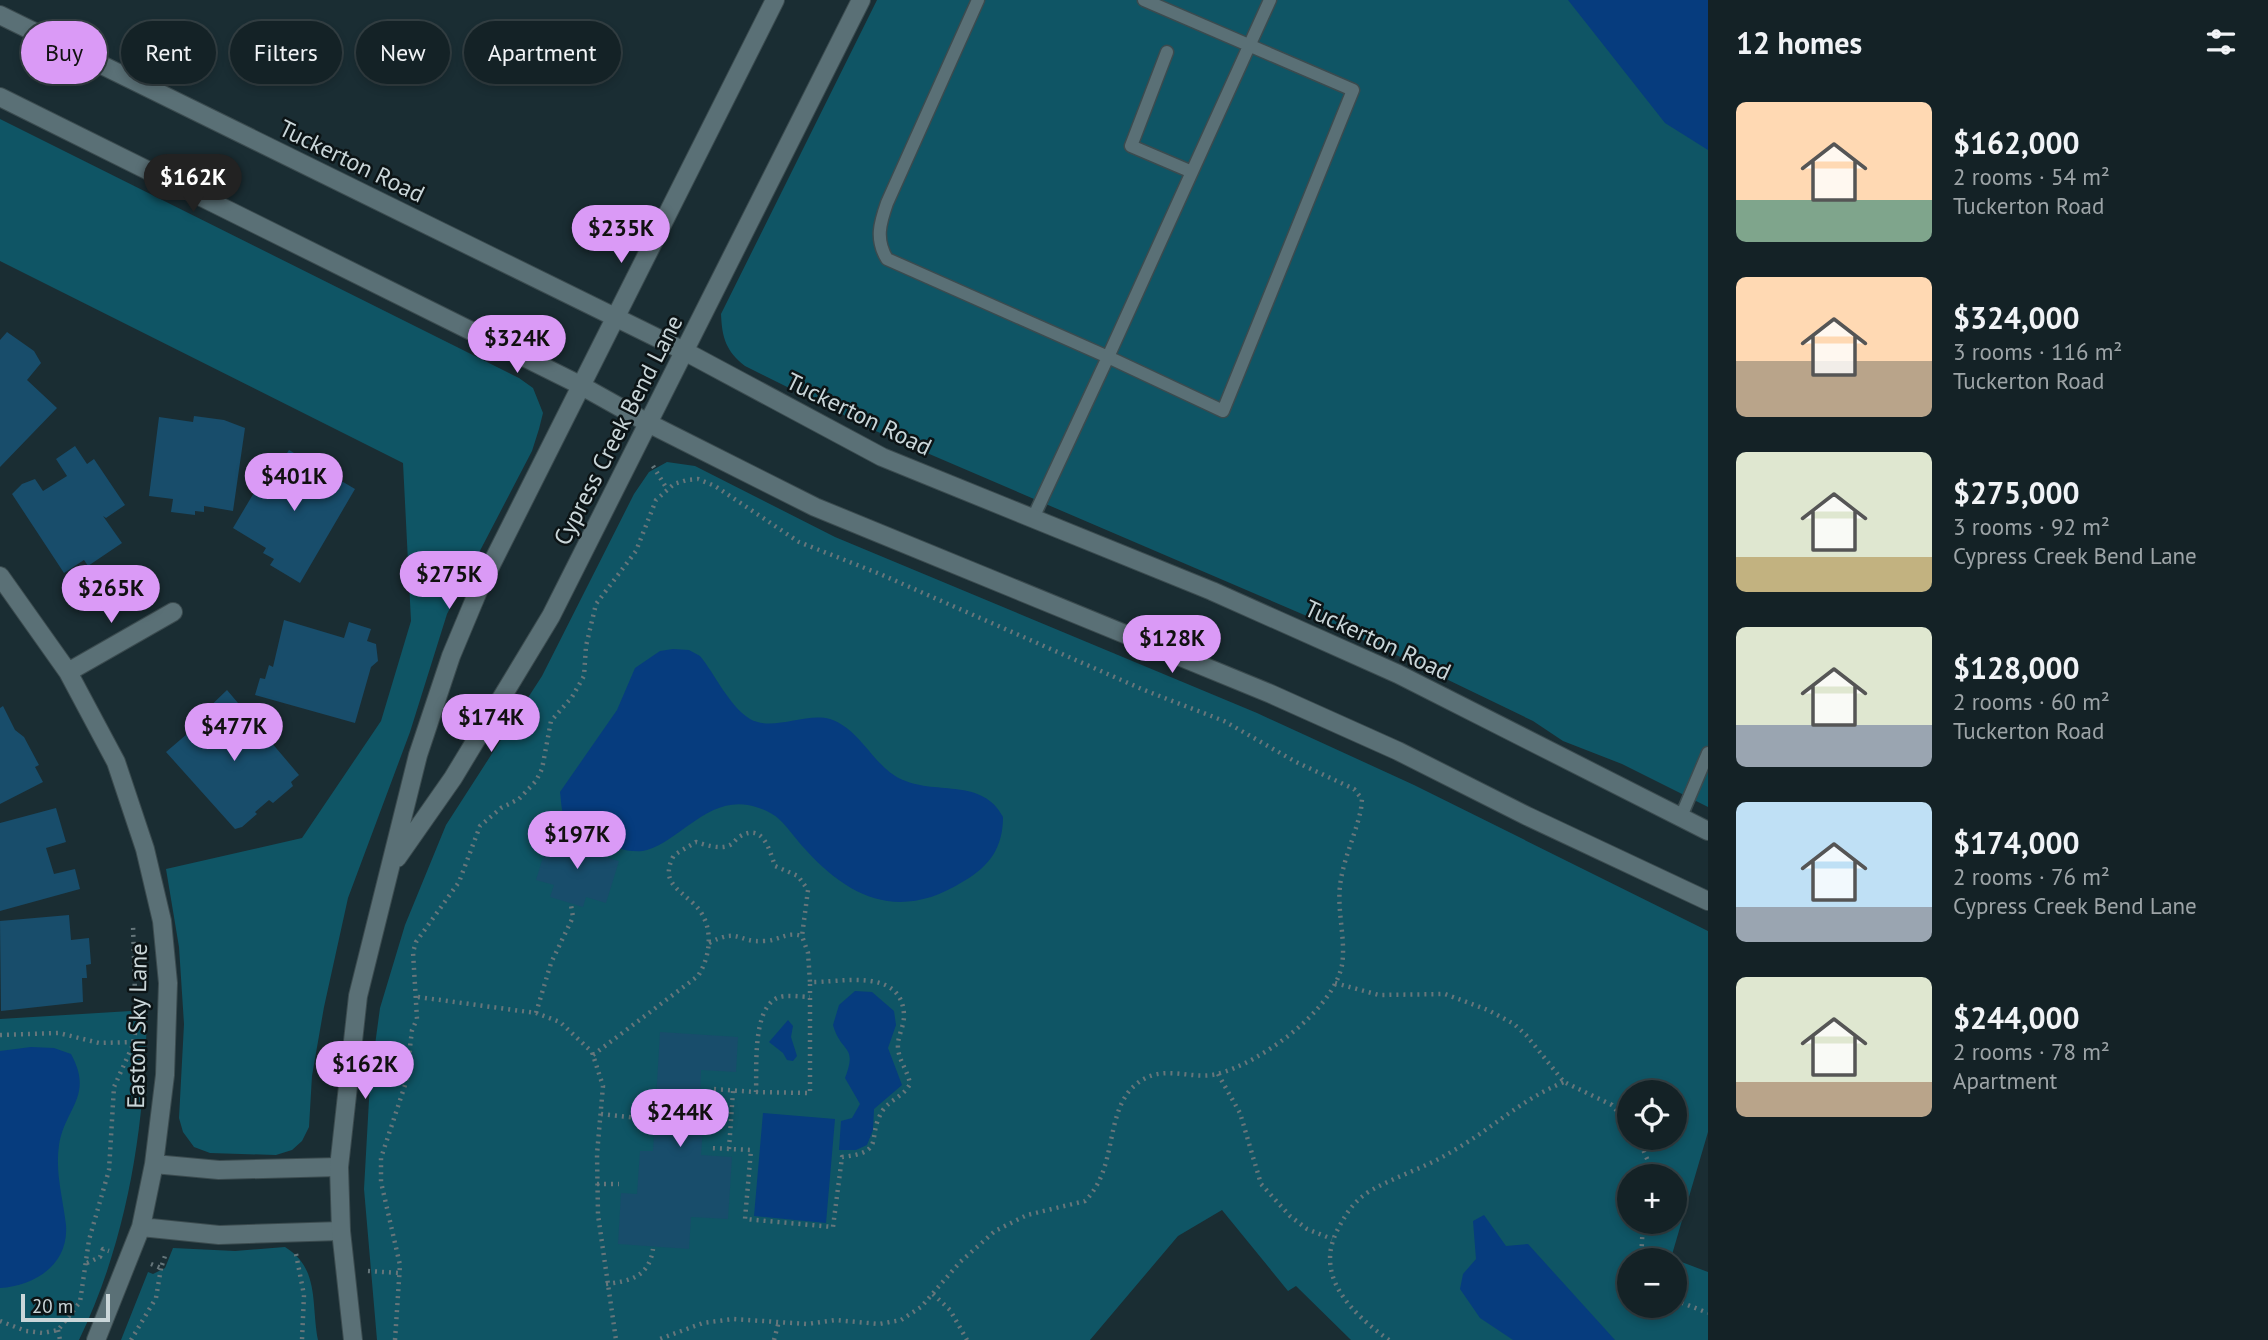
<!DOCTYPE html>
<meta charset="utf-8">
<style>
:root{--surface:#142226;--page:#1d2a2e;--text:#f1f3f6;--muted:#9da4a7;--line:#333f43;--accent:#da9af6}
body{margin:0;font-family:"PT Sans",sans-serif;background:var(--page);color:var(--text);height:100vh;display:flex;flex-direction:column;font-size:26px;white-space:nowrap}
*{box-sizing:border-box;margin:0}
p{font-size:23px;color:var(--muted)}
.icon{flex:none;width:38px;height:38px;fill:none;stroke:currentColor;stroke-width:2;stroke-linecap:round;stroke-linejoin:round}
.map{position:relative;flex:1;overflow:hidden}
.side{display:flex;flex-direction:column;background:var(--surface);width:560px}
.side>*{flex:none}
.guide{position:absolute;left:21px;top:21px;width:665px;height:63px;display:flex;gap:14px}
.fabs{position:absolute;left:1617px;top:1080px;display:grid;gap:14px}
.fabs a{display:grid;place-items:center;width:70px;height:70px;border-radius:50%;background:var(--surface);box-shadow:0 4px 10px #0003,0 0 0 2px var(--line);font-size:35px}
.scale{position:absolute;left:21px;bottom:18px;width:89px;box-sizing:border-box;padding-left:7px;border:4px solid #cad6d9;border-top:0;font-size:19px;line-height:24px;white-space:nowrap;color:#cad6d9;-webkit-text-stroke:5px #0c1416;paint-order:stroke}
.price{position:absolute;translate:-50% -60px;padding:0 16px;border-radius:24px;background:var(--accent);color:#111;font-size:23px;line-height:46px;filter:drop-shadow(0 2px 4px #0008)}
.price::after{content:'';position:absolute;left:50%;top:42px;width:21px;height:16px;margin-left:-10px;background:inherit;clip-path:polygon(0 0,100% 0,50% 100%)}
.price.on{background:#222;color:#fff}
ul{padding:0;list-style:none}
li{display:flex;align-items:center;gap:21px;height:175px;padding:0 28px}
li span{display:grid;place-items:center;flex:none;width:196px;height:140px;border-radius:10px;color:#555}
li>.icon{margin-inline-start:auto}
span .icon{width:84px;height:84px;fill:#fffc;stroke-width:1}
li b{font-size:30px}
h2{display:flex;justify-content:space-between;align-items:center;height:84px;padding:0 28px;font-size:30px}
.tag{padding:0 24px;border-radius:32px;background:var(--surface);box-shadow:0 4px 10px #0003,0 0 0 2px var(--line);font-size:24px;line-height:63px}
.tag.on{background:var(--accent);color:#111}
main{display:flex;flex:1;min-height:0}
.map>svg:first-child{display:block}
.green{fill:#0f5565;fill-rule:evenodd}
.water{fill:#063c7e}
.building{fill:#184d6b}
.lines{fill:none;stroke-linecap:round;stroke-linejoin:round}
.lane-casing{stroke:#3b4b4f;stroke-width:15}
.street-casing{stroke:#3b4b4f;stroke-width:20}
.secondary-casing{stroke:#3b4b4f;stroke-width:20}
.path{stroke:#66767b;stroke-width:4.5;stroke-dasharray:2 5;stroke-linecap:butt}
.lane{stroke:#5a7076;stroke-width:12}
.street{stroke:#5a7076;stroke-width:18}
.secondary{stroke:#5a7076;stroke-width:18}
.labels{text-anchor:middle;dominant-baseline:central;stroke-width:5;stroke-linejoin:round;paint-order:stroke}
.street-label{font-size:24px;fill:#cad6d9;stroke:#0c1416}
</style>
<main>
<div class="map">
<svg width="1708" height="1340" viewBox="0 0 1708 1340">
<rect width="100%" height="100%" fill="#1a2d33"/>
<path class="green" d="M 877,0 L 1708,0 L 1708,807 L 1622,764 L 1563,741 L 1533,721 L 1386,650 L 878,432 L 745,366 C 726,351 722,338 721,314 Z
M 0,119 L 519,378 L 533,388 L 543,413 L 539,429 L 532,451 L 447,614 L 410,732 L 348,898 L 324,1007 L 312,1076 L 309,1127 L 302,1141 L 292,1150 L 276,1155 L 210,1153 L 194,1147 L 183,1132 L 179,1118 L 184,1024 L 179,947 L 166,869 L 302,838 L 381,721 L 411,621 L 403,463 L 0,261 Z
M 667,462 L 695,466 L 835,537 L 1257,713 L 1414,785 L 1708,931 L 1708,1132 L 1671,1258 L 1708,1272 L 1708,1340 L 1351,1340 L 1296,1286 L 1288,1291 L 1222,1210 L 1178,1236 L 1090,1340 L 377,1340 L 364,1189 L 370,1082 L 380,1008 L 405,925 L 446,825 L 542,676 L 634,494 L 649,472 ZM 1629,1092 L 1675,1092 L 1675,1138 L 1629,1138 ZM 1629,1176 L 1675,1176 L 1675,1222 L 1629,1222 ZM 1629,1260 L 1675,1260 L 1675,1306 L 1629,1306 Z
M 147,1010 C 145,1124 129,1236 79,1340 L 0,1340 L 0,1019 Z
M 285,1247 C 320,1268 311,1305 318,1340 L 121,1340 L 148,1272 L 153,1274 L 165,1268 L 173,1248 L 235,1251 Z"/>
<path class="water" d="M 1568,0 L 1708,0 L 1708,150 L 1665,123 Z
M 673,649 L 689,650 L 700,656 C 715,674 729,706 750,719 C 773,732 805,712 830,719 C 861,729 874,768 903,780 C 938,795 983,778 1003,817 C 1003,847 990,866 964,881 C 901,921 851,900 805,849 C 784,826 781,812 748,805 C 707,798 680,840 647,850 C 625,857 574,834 563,813 C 561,807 561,798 560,792 L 617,710 L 635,668 L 660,651 Z
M 855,991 L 872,992 L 894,1011 L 896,1025 L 888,1048 L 902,1085 L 874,1109 L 873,1130 L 867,1145 L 856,1150 L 839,1150 L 841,1121 L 852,1118 L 860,1104 L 845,1078 C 858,1044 841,1054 833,1025 L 839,1005 Z
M 788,1020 L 793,1026 L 791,1037 L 797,1056 L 793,1061 L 787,1060 L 783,1053 L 769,1042 Z
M 31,1047 L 54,1048 L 71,1054 C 94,1096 65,1108 59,1145 C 55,1173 63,1198 66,1225 C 69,1265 34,1286 0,1288 L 0,1051 Z
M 763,1113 L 835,1119 L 826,1223 L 754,1216 Z
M 1484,1215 L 1506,1246 L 1528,1244 L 1615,1340 L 1513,1340 L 1480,1318 L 1460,1289 L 1463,1274 L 1476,1259 L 1473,1221 Z"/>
<path class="building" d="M 7,332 L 34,351 L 41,363 L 27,380 L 57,408 L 0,467 L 0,340 Z
M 194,416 L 224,420 L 245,428 L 233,511 L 204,506 L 204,512 L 195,511 L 195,515 L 171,512 L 173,499 L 149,496 L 159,417 L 193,422 Z
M 75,446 L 87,464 L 94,459 L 125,505 L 106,518 L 103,516 L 122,543 L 88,566 L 84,560 L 64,573 L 12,494 L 22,484 L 35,479 L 43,491 L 67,476 L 56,459 Z
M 289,450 L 355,489 L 300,583 L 270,565 L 274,559 L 263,553 L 266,548 L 233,528 L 271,464 L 278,467 Z
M 284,620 L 344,638 L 349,622 L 371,629 L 367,641 L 376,644 L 378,661 L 371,667 L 355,723 L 255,695 L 260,678 L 265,679 L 269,665 L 273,667 Z
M 227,690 L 299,775 L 291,782 L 293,786 L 273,803 L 269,800 L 255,812 L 257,814 L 242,827 L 235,829 L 166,752 L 187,734 L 198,746 L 212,733 L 199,717 Z
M 3,706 L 15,730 L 24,737 L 39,765 L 35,767 L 43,782 L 0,804 L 0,708 Z
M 56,808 L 66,842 L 46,848 L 54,874 L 75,869 L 80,889 L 0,911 L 0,823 Z
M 570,832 L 601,841 L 597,855 L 619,861 L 606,903 L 586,897 L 583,907 L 550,897 L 554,885 L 536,880 L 548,841 L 566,846 Z
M 69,915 L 71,940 L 89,938 L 91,964 L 86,965 L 87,978 L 82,978 L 83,1002 L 1,1011 L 0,921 Z
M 660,1032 L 738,1037 L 736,1072 L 701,1070 L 700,1100 L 705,1101 L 701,1155 L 732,1157 L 728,1219 L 691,1217 L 689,1249 L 618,1244 L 621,1193 L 637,1194 L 640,1151 L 653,1151 Z"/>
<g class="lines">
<g class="lane-casing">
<path id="lane" d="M 978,0 L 887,203 C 880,223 875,239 887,259 L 1108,357 L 1270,0
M 1167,52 L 1131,146 L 1192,172
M 1033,518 L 1108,357 L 1223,411 L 1353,90 L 1144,0
M 1680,819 L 1708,753"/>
</g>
<g class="street-casing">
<path id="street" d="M 0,576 L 68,672 L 116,762 L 145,849 L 162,921 L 168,983 L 165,1075 L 154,1164 L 141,1227 L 96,1340
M 68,672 L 173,612
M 154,1164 L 219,1170 L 339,1167
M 141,1227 L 219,1235 L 341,1231"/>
</g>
<g class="secondary-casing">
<path id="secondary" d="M 0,15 L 686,352 L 882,457 L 1212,591 L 1398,674 L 1708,831
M 0,97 L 580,385 L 648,423 L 815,507 L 1271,694 L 1398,751 L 1527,816 L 1708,901
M 397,858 L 453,778 L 551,616 L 861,0
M 353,1340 L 341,1231 L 339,1167 L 358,996 L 418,755 L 451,656 L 479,589 L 775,0"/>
</g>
<path class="path" d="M 653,466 L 667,489
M 709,943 C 740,927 737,943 764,941 C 779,941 786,931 802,936
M 1335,983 L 1379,995 L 1445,994 L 1488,1010 L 1514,1024 L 1526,1035 L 1564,1082 L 1612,1105 L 1629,1125
M 418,997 L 536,1013 L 560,1022 L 592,1052 L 603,1086 L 597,1154 L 598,1215 L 616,1340
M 536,1013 L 551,963 L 573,917 L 571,905
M 0,1035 L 59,1033 L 99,1043 L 133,1042
M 593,1055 L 698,976 C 712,954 714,923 694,904 C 677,888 660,881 674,855 L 696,842 C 706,845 720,850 730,845 C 734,843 736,839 739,837 C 763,822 769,849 775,866 L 798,876 L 808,890 L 802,936 L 808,953 L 810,982 C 839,983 903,966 904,1016 C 904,1027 897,1037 898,1048 C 899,1061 908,1071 910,1084 C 903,1097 891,1099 883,1110 C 865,1138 888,1152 842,1157 L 833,1227 L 745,1219 L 751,1150 L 710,1148
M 1218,1074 L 1240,1113 L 1261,1184 L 1290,1216 L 1307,1229 L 1332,1239
M 714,1089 L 756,1092 C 757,1068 752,1010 777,998 C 785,994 801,997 810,997
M 756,1092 L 810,1093 L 810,982
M 601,1114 L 646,1119
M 1638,1138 L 1648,1161 L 1647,1176
M 729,1149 L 733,1091
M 597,1184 L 619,1184
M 296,1254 L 304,1295 L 302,1340
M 1641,1260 L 1643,1222
M 87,1263 L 100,1257 L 103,1249 L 109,1251
M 151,1264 L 161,1268 L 166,1253
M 368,1271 L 399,1273
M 606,1284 C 630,1281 649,1277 653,1249
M 933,1294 L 950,1310 L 967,1340
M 1675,1300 L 1708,1313
M 0,1321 L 26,1331 L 43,1333 L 58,1330 L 80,1302 L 89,1240 L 109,1170 L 114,1087 L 132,1047 L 136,1029 L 133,924
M 58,1330 L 60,1340
M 131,1340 L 156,1298 L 161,1268
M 395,1340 L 400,1265 L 381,1182 L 381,1158 L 406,1082 L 412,1030 L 417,1019 L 413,952 L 416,942 L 459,882 L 480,826 L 501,808 L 519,799 L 536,781 L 542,769 L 551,721 L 572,697 L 584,676 L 586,646 L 596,604 L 636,551 L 656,500 L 674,484 L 687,480 L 698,479 L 715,486 L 799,542 L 880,574 L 1144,690 L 1224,721 L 1296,762 L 1354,789 L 1362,799 L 1361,809 C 1356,834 1343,859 1340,886 C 1337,912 1346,940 1342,965 C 1333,1011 1260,1063 1217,1074 C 1188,1081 1159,1060 1131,1089 C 1105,1118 1117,1169 1085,1201 L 1027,1215 L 995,1231 L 960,1262 L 921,1307 L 901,1320 L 879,1324 L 835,1320 L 807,1324 L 733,1319 L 703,1323 L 657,1340
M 774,1340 L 779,1321
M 1389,1340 C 1351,1313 1312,1275 1339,1227 C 1347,1212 1355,1200 1370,1191 C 1396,1176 1425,1168 1451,1152 C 1492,1129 1520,1100 1564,1082"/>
<use href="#lane" class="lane"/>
<use href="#street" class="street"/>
<use href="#secondary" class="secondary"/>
</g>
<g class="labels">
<g class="street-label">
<text transform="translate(352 161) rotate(26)">Tuckerton Road</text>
<text transform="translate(859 414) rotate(26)">Tuckerton Road</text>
<text transform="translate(618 430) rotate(-63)">Cypress Creek Bend Lane</text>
<text transform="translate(1378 640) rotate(25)">Tuckerton Road</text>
<text transform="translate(137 1026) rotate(-89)">Easton Sky Lane</text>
</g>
</g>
</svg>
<div class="fabs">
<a><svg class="icon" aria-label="locate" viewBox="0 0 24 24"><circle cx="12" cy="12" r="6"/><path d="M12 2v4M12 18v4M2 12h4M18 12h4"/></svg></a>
<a>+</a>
<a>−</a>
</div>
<div class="scale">20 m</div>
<b class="price on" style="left:193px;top:214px">$162K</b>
<b class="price" style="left:621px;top:265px">$235K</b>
<b class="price" style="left:517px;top:375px">$324K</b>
<b class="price" style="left:294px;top:513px">$401K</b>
<b class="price" style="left:449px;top:611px">$275K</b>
<b class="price" style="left:111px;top:625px">$265K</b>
<b class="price" style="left:1172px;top:675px">$128K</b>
<b class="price" style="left:491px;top:754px">$174K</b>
<b class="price" style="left:234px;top:763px">$477K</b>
<b class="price" style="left:577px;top:871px">$197K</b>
<b class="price" style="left:365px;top:1101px">$162K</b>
<b class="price" style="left:680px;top:1149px">$244K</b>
<div class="guide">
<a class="tag on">Buy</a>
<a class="tag">Rent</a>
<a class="tag">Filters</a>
<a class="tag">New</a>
<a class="tag">Apartment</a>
</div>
</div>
<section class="side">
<h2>12 homes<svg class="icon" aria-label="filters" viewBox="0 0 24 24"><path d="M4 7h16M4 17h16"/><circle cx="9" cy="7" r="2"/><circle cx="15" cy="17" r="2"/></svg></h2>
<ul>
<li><span style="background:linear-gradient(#ffd9b3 70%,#7fa58c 0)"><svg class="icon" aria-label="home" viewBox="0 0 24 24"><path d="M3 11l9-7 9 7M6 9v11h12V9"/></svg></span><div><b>$162,000</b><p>2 rooms · 54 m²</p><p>Tuckerton Road</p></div></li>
<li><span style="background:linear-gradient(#ffd9b3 60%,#b9a48a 0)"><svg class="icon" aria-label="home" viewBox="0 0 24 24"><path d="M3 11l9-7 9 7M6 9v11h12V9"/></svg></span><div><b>$324,000</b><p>3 rooms · 116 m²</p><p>Tuckerton Road</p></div></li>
<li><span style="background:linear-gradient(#dfe7d0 75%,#c2b280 0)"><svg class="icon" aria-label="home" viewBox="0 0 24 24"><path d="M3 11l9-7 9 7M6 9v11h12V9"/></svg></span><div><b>$275,000</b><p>3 rooms · 92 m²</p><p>Cypress Creek Bend Lane</p></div></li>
<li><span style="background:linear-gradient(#dfe7d0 70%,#9aa5b1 0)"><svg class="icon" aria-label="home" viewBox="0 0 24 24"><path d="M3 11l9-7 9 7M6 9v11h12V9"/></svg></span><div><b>$128,000</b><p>2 rooms · 60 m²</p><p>Tuckerton Road</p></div></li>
<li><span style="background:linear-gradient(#bfe0f5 75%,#9aa5b1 0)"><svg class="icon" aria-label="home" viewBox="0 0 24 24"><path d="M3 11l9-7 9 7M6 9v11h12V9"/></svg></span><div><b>$174,000</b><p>2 rooms · 76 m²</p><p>Cypress Creek Bend Lane</p></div></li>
<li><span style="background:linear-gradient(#dfe7d0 75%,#b9a48a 0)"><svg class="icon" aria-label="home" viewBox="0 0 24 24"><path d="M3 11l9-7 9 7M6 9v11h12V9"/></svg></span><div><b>$244,000</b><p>2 rooms · 78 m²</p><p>Apartment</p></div></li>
</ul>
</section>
</main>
